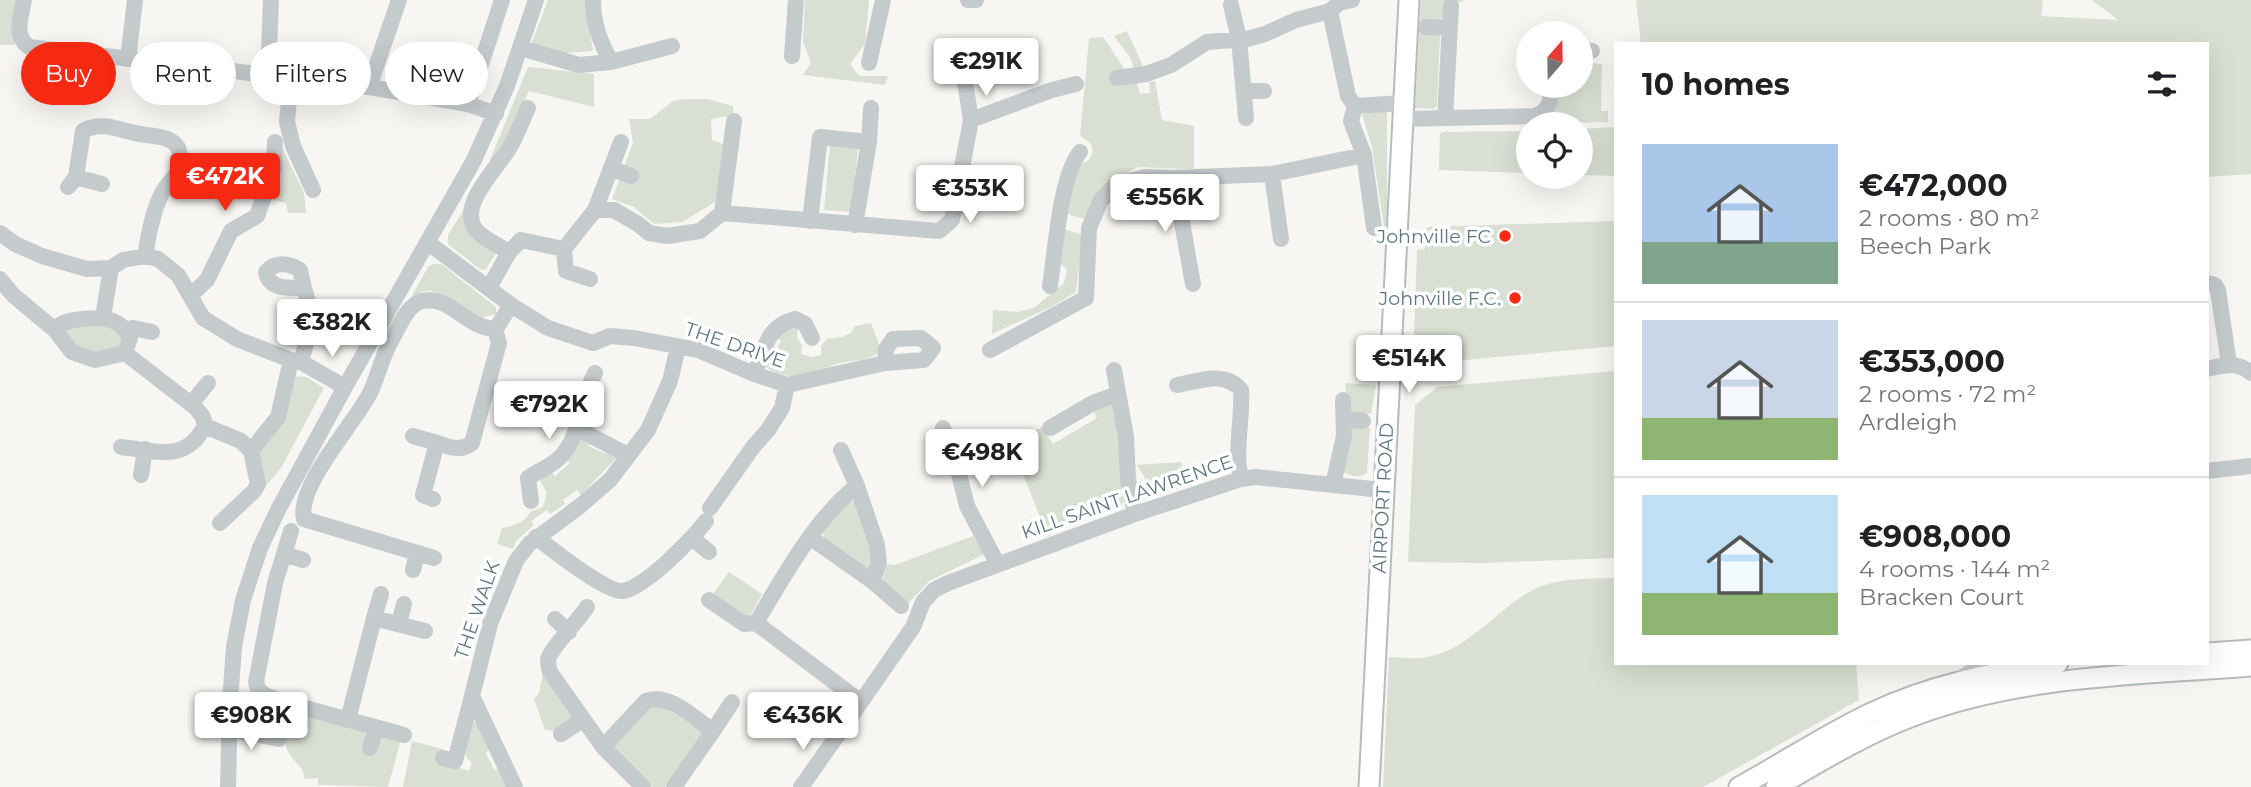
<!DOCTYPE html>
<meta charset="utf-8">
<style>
:root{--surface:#fff;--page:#f6f6f6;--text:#202124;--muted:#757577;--line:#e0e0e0;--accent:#f62913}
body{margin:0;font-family:Montserrat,sans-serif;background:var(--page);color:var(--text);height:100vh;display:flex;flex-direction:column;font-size:26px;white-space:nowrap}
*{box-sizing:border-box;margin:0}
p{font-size:23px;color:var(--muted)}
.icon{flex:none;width:38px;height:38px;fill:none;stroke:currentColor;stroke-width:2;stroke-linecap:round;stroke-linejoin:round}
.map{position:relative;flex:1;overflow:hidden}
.panel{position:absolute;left:1614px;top:42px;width:595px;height:623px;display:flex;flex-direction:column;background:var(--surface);border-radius:0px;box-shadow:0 7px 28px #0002}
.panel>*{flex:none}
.guide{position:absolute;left:21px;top:42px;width:665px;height:63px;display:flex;gap:14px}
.needle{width:46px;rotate:20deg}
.fabs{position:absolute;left:1516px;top:21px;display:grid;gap:14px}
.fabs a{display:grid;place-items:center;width:77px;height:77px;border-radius:50%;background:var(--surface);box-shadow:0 7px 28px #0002;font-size:35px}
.price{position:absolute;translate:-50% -60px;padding:0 16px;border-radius:7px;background:#fff;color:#222;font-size:23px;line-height:46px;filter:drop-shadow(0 2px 4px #0008)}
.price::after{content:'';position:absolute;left:50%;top:42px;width:21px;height:16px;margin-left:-10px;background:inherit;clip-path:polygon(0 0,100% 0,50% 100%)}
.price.on{background:var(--accent);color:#fff}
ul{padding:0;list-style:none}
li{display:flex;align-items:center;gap:21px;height:175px;padding:0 28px}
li+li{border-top:2px solid var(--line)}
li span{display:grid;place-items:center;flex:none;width:196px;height:140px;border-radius:0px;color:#555}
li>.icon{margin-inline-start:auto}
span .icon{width:84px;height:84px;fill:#fffc;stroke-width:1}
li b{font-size:30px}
h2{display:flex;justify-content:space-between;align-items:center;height:84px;padding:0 28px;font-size:30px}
.tag{padding:0 24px;border-radius:32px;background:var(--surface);box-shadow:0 7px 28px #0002;font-size:24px;line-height:63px}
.tag.on{background:var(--accent);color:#fff}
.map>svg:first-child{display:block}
.green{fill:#d9dfd3}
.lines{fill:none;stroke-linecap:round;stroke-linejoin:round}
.major-casing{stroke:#b6bcbe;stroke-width:23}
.minor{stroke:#c5cacd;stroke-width:16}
.major{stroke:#fff;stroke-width:19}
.poi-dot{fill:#f62913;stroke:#fff;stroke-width:2.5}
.labels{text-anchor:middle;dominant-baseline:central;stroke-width:7;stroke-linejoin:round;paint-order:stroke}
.poi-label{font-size:19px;fill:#5e7781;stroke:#fff;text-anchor:end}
.street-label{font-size:19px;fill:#5e7781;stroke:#fff}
</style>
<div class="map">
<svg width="2251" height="787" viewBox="0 0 2251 787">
<rect width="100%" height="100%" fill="#f7f6f2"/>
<path class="green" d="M 0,0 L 17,0 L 14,45 L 0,45 Z
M 548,0 L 588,0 L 588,21 L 593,51 L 563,53 L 530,48 Z
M 805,0 L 869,0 L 865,44 L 850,64 L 859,76 L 888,76 L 885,85 L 803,75 L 811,63 L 803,42 Z
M 1421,0 L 1463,0 L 1462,2 L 1448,2 C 1444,13 1439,22 1437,34 L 1440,36 L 1437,106 L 1433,109 L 1415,108 Z
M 1636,0 L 2043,0 L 2041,16 L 2118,20 L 2092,0 L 2251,0 L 2251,174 L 2207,177 L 2207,44 L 1641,44 Z
M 1127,31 L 1143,66 L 1134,69 L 1131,59 L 1114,36 Z
M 1103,37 L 1124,68 L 1116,83 L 1137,83 L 1140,94 L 1150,93 L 1149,82 L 1155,81 L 1162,120 L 1194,126 L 1194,169 L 1138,167 L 1112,181 L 1085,219 L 1070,215 L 1065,210 L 1076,165 C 1086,163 1090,161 1093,151 L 1090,143 L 1080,136 L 1089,38 Z
M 1593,63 L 1602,64 L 1601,111 L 1608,111 L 1608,122 L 1531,124 L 1558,89 L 1565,90 L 1566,86 L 1580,86 L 1580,69 L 1592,70 Z
M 528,67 L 594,74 L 594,107 L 529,91 L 505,144 L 487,167 Z
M 685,99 L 708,99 L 733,106 L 733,115 L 711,119 L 712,140 L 726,145 L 715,202 L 682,222 L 654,224 L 634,207 L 612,199 L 633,143 L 629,119 L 650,119 L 673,101 Z
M 1387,111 L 1387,247 L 1372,147 L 1362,114 Z
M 1615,127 L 1615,176 L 1580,175 L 1580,129 Z
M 1528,131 L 1528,173 L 1439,170 L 1440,132 L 1441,134 L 1442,132 Z
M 280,143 L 304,193 L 306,213 L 288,213 L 286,203 L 274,200 L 270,195 Z
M 830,145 L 858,148 L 852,212 L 824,210 Z
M 465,208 L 498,250 L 486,269 L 481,270 L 448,244 L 448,235 Z
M 1615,221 L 1615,346 L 1413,365 L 1417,250 L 1425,249 L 1427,227 Z
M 1063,229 L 1083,235 L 1076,292 L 1051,307 L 992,334 L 993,310 L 1018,312 L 1035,307 L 1064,283 L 1067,270 L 1058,261 Z
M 433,264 L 441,264 L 496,307 L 496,314 L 480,318 L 430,290 L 422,292 L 409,301 L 428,267 Z
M 95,321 L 123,333 L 120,351 C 89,356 82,357 63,330 Z
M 871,323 L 881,350 C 872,361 853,360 840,363 C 825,367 807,377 792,376 C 783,376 772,372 766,367 L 768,353 L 775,354 L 781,340 L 775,337 L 782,329 L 798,327 L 797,338 L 802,345 L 801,354 L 812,357 L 821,355 L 821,346 L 827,339 L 842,337 L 851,333 L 855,326 Z
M 1615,371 L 1615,558 L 1482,563 L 1408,562 L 1415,405 L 1437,387 Z
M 292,376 L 306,377 L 324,388 L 281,468 L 264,488 L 257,452 Z
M 1345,383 L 1376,385 L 1371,414 L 1354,413 L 1349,410 Z
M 1111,402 L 1115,406 L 1122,438 L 1124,499 L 1122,505 L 1046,532 L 1011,444 L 1042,427 L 1053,444 L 1097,418 L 1093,409 Z
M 1353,424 L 1370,428 L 1367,473 C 1357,479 1350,476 1340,470 Z
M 581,437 L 592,438 L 588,446 L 606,454 L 609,448 L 618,456 L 581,495 L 577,490 L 563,500 L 565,504 L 550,514 L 547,510 L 531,521 L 534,525 L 516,541 L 513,549 L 497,544 L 502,528 C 513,526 525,523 530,512 L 543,507 L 547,493 L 537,475 L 549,470 L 555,476 L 570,463 L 565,458 Z
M 1181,462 L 1185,487 L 1151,497 L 1144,476 L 1137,465 Z
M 852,501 L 858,505 L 875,556 L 872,567 L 867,570 L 824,539 L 823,532 L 845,503 Z
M 973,536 L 985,554 L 929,581 L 908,604 L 881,582 L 888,564 L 895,565 Z
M 729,572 L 762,594 L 749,618 L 713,594 Z
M 1615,578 L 1615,663 L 1856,663 L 1859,700 L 1703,787 L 1383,787 L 1389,657 C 1401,657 1415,660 1427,657 C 1468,650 1496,610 1531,591 C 1556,577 1587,579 1615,578 Z
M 544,670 L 576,717 L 555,731 L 545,730 L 534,699 L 539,693 Z
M 660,704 L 703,732 L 665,787 L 653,787 L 611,749 L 648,706 Z
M 299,711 L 361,729 L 366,735 L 401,740 L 388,787 L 318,785 L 318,778 L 304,779 C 304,767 296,764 290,755 C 283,745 283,726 288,715 L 292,713 L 298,714 Z
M 474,722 L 480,724 L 491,747 L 486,753 L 494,770 L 498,769 L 510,787 L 403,787 L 412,741 L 443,749 L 440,762 L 469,771 L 472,762 C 458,754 465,732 474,722 Z"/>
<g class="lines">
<g class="major-casing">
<path id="major" d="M 2207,653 L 2251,650
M 1369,787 L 1409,0
M 1739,787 C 1783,763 1825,735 1871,713 C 1930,685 1994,672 2058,663
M 1776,787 C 1821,761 1865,734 1913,716 C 2020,675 2139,675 2251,666"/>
</g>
<path class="minor" d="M 24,0 C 21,17 13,36 29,47 L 369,87 L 468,104 L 496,114
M 593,0 C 593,24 600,41 611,62
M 968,0 L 976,0
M 1231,5 L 1239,39 L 1246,118
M 1330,11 L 1348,96 L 1355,106
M 1426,27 L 1450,28
M 521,48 L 579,65 L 611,62 L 672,46
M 1580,50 L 1592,51
M 792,56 L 796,0
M 128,59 L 135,0
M 869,63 L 883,0
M 268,76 L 271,0
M 1117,78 L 1146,74 L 1171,65 L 1207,42 L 1247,39 L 1265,34 L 1296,20 L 1330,11 L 1339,3 L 1352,0
M 291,79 L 287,122 L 293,146 L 313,190
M 965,82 L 971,120
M 369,87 L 399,0
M 1244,91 L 1264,91
M 468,104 L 502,0
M 1355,106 L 1351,121 L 1364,155 L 1374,228
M 1355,106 L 1403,103
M 1445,118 L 1451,6
M 1402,119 L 1535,116 C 1550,110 1551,101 1551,86
M 869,142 L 871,108
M 611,168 L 631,176
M 1272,174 L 1281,239
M 76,177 L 102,184
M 1174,178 L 1193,284
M 68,187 L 76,177 L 83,131 C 100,121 117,129 135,133 C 149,137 166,134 176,145 C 182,151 180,164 178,171 C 174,179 166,185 162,193 C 152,213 149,234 145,256
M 595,210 L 614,210 L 638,224 L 649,233 L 667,236 L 700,231 L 722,213 L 939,231 L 952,220 L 971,120 L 1052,90 L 1076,84
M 722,213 L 734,121
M 810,221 L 820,137 L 869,142 L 855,225
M 0,233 L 15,244 L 42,256 L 87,269 L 111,268 L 123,260 L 145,256 L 158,259 L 178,275 L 203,318 L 237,339 L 291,360
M 427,242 L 511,305 L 548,328 L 593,343 L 610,336 L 634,338 L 698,350 L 754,374 L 787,385
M 564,249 L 566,271 L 590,279
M 509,252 C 499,245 480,238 474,227 C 460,203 499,166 510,147 C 517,135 522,121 528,108
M 0,279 L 13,295 L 55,330 L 72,352 L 95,360 L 125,353
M 2207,283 L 2215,285 L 2218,290 L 2229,364
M 1050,286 C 1055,254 1060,176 1080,152
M 489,288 L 509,252 L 521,240 L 564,249 L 595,210 L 621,142
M 191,295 L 207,280 L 231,231 L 257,216 L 274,168 L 275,142
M 103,317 L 111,268
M 55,330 C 62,321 70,321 81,319 C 101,317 121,317 130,338 L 125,353
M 126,330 L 133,328 L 152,332
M 990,350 L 1086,298 L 1089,228 L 1101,200 L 1116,185 L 1145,177 L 1174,178 L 1272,174 L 1364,155
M 301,362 L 313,318 L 304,288 C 289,288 269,290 266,272 C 275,261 289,263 300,270 L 304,288
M 2207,369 C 2224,365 2237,361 2251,373
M 1114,370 L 1126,437 L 1128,479 L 1135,514
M 754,374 C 766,349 765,327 795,319 L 805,324 L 812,338
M 787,385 L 885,363 L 886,349 L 893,339 L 921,338 L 933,348 L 924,360 L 885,363
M 1177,385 C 1199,381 1225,370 1241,390 C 1243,420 1234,449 1241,479
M 191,404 L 208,383
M 1344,419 L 1363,421
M 205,426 L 241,441 L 251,451 L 258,484 L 254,491 L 220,523
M 576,428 L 628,455
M 943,428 L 956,462 L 967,506 L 997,563
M 1050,428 L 1093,403 L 1117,394
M 413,436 L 437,443
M 121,447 C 158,451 185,463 205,426 L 203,417 L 196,408 L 125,353
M 251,451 L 278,417 L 291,360 L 301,362 L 345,387
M 952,451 L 971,442
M 2207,471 L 2251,466
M 141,475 L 145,449
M 1333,485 L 1344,436 L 1343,400
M 433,499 L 423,495 L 437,443 C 450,447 461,452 472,443 L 499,343 L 495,330
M 531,501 L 528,478 C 537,471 548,468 557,460 C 581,440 580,400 595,373
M 710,508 L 753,447 L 768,430 L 782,408 L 787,385
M 536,537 C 550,548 608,594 623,591 C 646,587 691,540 706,521
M 692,538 L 709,552
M 811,538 L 872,581 L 879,564 L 877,545 L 857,486
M 284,554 L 303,560
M 434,558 L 304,519 C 296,486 355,423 370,393 C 378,377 381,359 390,343 C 398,330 406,305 422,301 C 442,296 459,315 475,323 C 481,327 489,328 495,330 L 511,305
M 413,570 L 417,553
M 872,581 L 901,606
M 709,600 L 744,624 L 756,623 L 861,702 L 913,627 L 923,602 L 934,590 L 948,583 L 1135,514 L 1241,479 L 1256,477 L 1382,490
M 587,607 C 579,620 550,649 548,660 C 548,662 549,669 550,672 L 603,747 L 643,787
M 374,618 L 381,594
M 555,619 L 569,632
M 756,623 C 782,579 816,517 857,486 L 841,450
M 399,624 L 404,604
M 1963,677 L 1984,663
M 280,701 L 404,735
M 348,720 L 374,618 L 425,631
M 230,729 L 279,739 L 280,701 C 269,696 258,695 256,682 L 275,583 L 291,531
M 713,731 L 732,702
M 561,734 L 582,720
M 603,747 L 646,701 C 669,692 694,718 713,731 L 674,787
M 370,748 L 376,728
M 443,758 L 455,761 L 472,696
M 228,787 L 230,701 L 234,647 L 243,600 L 260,548 L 279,508 L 345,387 L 474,160 L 507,86 L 536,0
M 515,787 L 472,696 L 490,624 L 516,561 L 529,544 L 580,506 L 610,480 L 648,430 L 670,381 L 678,347
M 801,787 L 861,702"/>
<use href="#major" class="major"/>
</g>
<g class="poi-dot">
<circle cx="1505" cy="236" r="7"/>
<circle cx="1515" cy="298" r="7"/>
</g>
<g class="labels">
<g class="poi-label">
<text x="1491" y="236">Johnville FC</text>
<text x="1501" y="298">Johnville F.C.</text>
</g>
<g class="street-label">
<text transform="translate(735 345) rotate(19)">THE DRIVE</text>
<text transform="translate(1127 497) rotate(-19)">KILL SAINT LAWRENCE</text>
<text transform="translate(1383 498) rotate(-87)">AIRPORT ROAD</text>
<text transform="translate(477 610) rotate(-71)">THE WALK</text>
</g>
</g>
</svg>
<div class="fabs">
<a><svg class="needle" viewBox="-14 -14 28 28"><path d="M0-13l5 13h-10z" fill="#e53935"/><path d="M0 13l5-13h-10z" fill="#757577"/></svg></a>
<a><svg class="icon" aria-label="locate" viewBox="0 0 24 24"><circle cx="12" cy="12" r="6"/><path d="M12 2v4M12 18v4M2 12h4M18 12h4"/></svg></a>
</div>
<b class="price" style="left:986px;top:98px">€291K</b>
<b class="price on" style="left:225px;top:213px">€472K</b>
<b class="price" style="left:970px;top:225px">€353K</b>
<b class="price" style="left:1165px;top:234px">€556K</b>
<b class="price" style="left:332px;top:359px">€382K</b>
<b class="price" style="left:1409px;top:395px">€514K</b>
<b class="price" style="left:549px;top:441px">€792K</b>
<b class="price" style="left:982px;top:489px">€498K</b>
<b class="price" style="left:251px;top:752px">€908K</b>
<b class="price" style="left:803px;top:752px">€436K</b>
<div class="guide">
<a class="tag on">Buy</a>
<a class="tag">Rent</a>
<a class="tag">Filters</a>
<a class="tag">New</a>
</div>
<section class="panel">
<h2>10 homes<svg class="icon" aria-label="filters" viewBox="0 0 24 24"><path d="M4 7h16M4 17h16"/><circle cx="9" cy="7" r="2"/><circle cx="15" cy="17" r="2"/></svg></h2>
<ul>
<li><span style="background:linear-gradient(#a9c7e8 70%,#7fa58c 0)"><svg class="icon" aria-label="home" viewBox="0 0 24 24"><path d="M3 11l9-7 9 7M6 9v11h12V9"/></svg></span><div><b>€472,000</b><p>2 rooms · 80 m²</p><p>Beech Park</p></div></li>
<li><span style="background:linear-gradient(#c9d6e8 70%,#8fb573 0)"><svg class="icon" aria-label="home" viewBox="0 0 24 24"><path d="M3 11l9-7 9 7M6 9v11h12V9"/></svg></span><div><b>€353,000</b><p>2 rooms · 72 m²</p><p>Ardleigh</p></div></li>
<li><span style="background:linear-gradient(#bfe0f5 70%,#8fb573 0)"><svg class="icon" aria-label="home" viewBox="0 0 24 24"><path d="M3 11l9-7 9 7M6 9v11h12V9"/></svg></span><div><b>€908,000</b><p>4 rooms · 144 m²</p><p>Bracken Court</p></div></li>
</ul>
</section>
</div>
